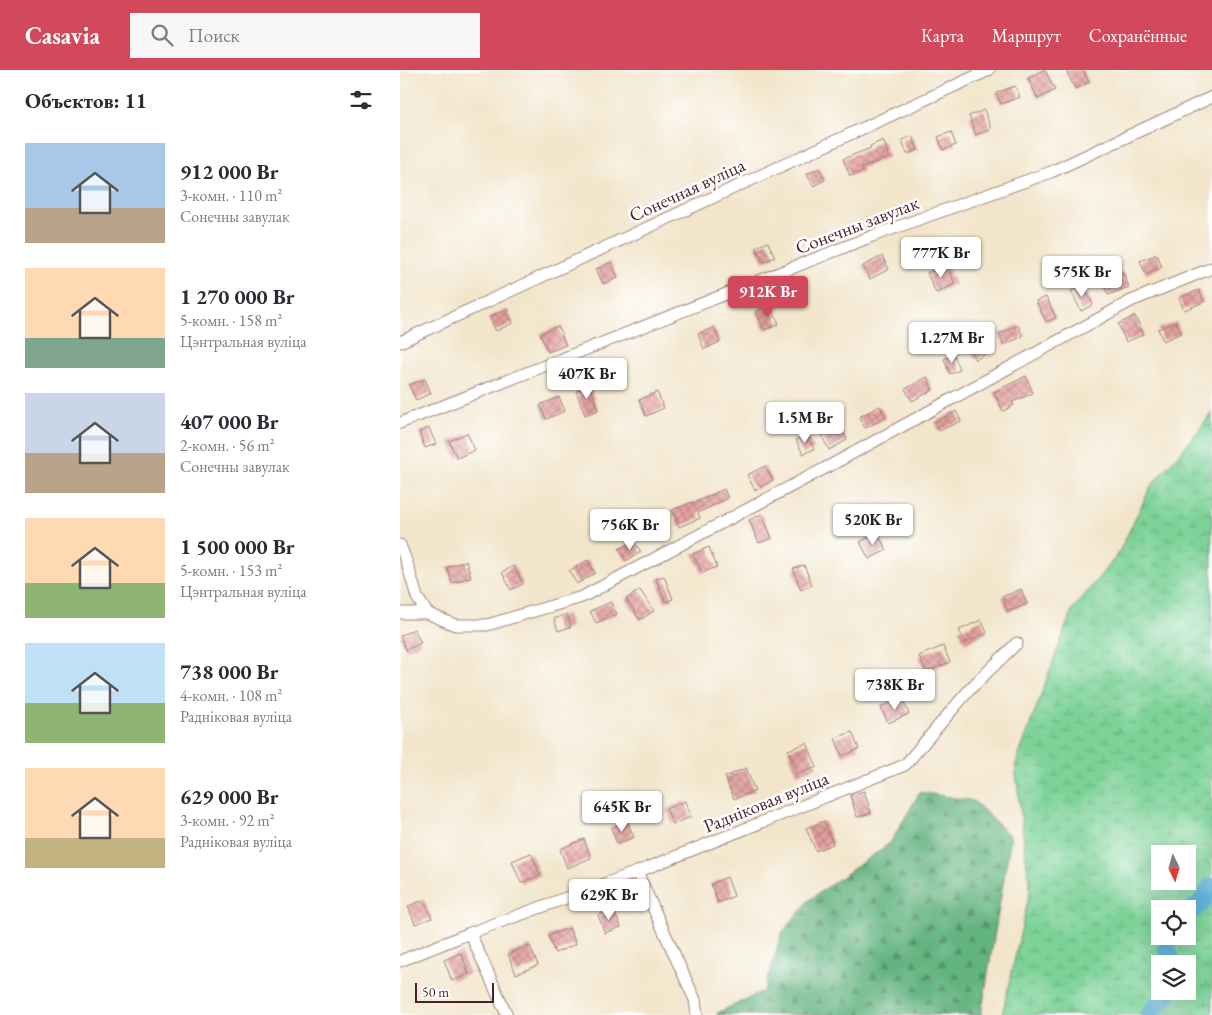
<!DOCTYPE html>
<html lang="ru">
<meta charset="utf-8">
<style>
:root{--surface:#fff;--page:#f7f7f7;--text:#2b2b33;--muted:#7c7c81;--accent:#d1495b}
body{margin:0;font-family:"EB Garamond",serif;background:var(--page);color:var(--text);height:100vh;display:flex;flex-direction:column;font-size:19px;white-space:nowrap}
*{box-sizing:border-box;margin:0}
p{font-size:16px;color:var(--muted)}
.icon{flex:none;width:28px;height:28px;fill:none;stroke:currentColor;stroke-width:2;stroke-linecap:round;stroke-linejoin:round}
.map{position:relative;flex:1;overflow:hidden}
.drawer{display:flex;flex-direction:column;background:var(--surface);width:400px}
.drawer>*{flex:none}
.needle{width:32px;rotate:175deg}
.tools{position:absolute;left:751px;top:775px;display:grid;gap:10px}
.tools a{display:grid;place-items:center;width:45px;height:45px;border-radius:0px;background:var(--surface);box-shadow:0 5px 20px #0002;font-size:25px}
.scale{position:absolute;left:15px;bottom:12px;width:79px;box-sizing:border-box;padding-left:5px;border:2px solid #4a1f2b;border-top:0;font-size:14px;line-height:18px;white-space:nowrap;color:#4a1f2b;-webkit-text-stroke:4px #fff;paint-order:stroke}
.price{position:absolute;translate:-50% -42px;padding:0 11px;border-radius:5px;background:#fff;color:#222;font-size:16px;line-height:32px;filter:drop-shadow(0 1px 2px #0008)}
.price::after{content:'';position:absolute;left:50%;top:30px;width:15px;height:11px;margin-left:-8px;background:inherit;clip-path:polygon(0 0,100% 0,50% 100%)}
.price.current{background:var(--accent);color:#fff}
ul{padding:0;list-style:none}
li{display:flex;align-items:center;gap:15px;height:125px;padding:0 25px}
li span{display:grid;place-items:center;flex:none;width:140px;height:100px;border-radius:0px;color:#555}
li>.icon{margin-inline-start:auto}
span .icon{width:60px;height:60px;fill:#fffc;stroke-width:1}
li b{font-size:21px}
h2{display:flex;justify-content:space-between;align-items:center;height:60px;padding:0 25px;font-size:21px}
header{display:flex;align-items:center;gap:30px;box-sizing:border-box;height:70px;padding:0 25px;background:var(--accent);color:#fff}
header strong{font-size:24px}
nav{display:flex;gap:28px;margin-inline-start:auto;font-size:18px}
.search{width:350px;height:45px;background:var(--page);display:flex;align-items:center;gap:12px;box-sizing:border-box;padding:0 18px;border-radius:0px;color:var(--muted);font-size:19px}
main{display:flex;flex:1;min-height:0}
.map>svg:first-child{display:block}
.forest{fill:url(#forest-firs);stroke:#576a56}
.wetland{fill:url(#wetland-marsh);stroke:#627861;fill-rule:evenodd}
.lines{fill:none;stroke-linecap:round;stroke-linejoin:round}
.river{stroke:#55acd2;stroke-width:19}
.building{fill:url(#building-cross-hatch)}
.minor-casing{stroke:#9e827b;stroke-width:13}
.minor{stroke:#fff;stroke-width:11}
.labels{text-anchor:middle;dominant-baseline:central;stroke-width:5;stroke-linejoin:round;paint-order:stroke}
.street-label{font-size:19px;fill:#4a1f2b;stroke:#fff}
</style>
<header>
<strong>Casavia</strong>
<div class="search"><svg class="icon" aria-label="search" viewBox="0 0 24 24"><circle cx="10" cy="10" r="6"/><path d="M15 15l6 6"/></svg>Поиск</div>
<nav><a>Карта</a><a>Маршрут</a><a>Сохранённые</a></nav>
</header>
<main>
<section class="drawer">
<h2>Объектов: 11<svg class="icon" aria-label="filters" viewBox="0 0 24 24"><path d="M4 7h16M4 17h16"/><circle cx="9" cy="7" r="2"/><circle cx="15" cy="17" r="2"/></svg></h2>
<ul>
<li><span style="background:linear-gradient(#a9c7e8 65%,#b9a48a 0)"><svg class="icon" aria-label="home" viewBox="0 0 24 24"><path d="M3 11l9-7 9 7M6 9v11h12V9"/></svg></span><div><b>912 000 Br</b><p>3-комн. · 110 m²</p><p>Сонечны завулак</p></div></li>
<li><span style="background:linear-gradient(#ffd9b3 70%,#7fa58c 0)"><svg class="icon" aria-label="home" viewBox="0 0 24 24"><path d="M3 11l9-7 9 7M6 9v11h12V9"/></svg></span><div><b>1 270 000 Br</b><p>5-комн. · 158 m²</p><p>Цэнтральная вуліца</p></div></li>
<li><span style="background:linear-gradient(#c9d6e8 60%,#b9a48a 0)"><svg class="icon" aria-label="home" viewBox="0 0 24 24"><path d="M3 11l9-7 9 7M6 9v11h12V9"/></svg></span><div><b>407 000 Br</b><p>2-комн. · 56 m²</p><p>Сонечны завулак</p></div></li>
<li><span style="background:linear-gradient(#ffd9b3 65%,#8fb573 0)"><svg class="icon" aria-label="home" viewBox="0 0 24 24"><path d="M3 11l9-7 9 7M6 9v11h12V9"/></svg></span><div><b>1 500 000 Br</b><p>5-комн. · 153 m²</p><p>Цэнтральная вуліца</p></div></li>
<li><span style="background:linear-gradient(#bfe0f5 60%,#8fb573 0)"><svg class="icon" aria-label="home" viewBox="0 0 24 24"><path d="M3 11l9-7 9 7M6 9v11h12V9"/></svg></span><div><b>738 000 Br</b><p>4-комн. · 108 m²</p><p>Радніковая вуліца</p></div></li>
<li><span style="background:linear-gradient(#ffd9b3 70%,#c2b280 0)"><svg class="icon" aria-label="home" viewBox="0 0 24 24"><path d="M3 11l9-7 9 7M6 9v11h12V9"/></svg></span><div><b>629 000 Br</b><p>3-комн. · 92 m²</p><p>Радніковая вуліца</p></div></li>
</ul>
</section>
<div class="map">
<svg width="812" height="945" viewBox="0 0 812 945">
<defs>
<pattern id="forest-firs" width="22" height="20" patternUnits="userSpaceOnUse" patternTransform="scale(1.25)"><rect width="22" height="20" fill="#64b480"/><path d="M5 1l3.5 6h-7zM16 11l3.5 6h-7z" fill="#549269"/></pattern>
<pattern id="wetland-marsh" width="20" height="14" patternUnits="userSpaceOnUse" patternTransform="scale(1.25)"><rect width="20" height="14" fill="#7bd297"/><path d="M1 5h8M5 5V1M11 12h8M15 12V8" fill="none" stroke="#6cb482"/></pattern>
<pattern id="building-cross-hatch" width="8" height="8" patternUnits="userSpaceOnUse" patternTransform="scale(1.25)"><rect width="8" height="8" fill="#e39f9e"/><path d="M0 0l8 8M0 8l8-8" fill="none" stroke="#ba8181"/></pattern>
</defs>
<rect width="100%" height="100%" fill="#fff"/>
<filter id="ink" filterUnits="userSpaceOnUse"><feTurbulence type="fractalNoise" baseFrequency=".02" numOctaves="2"/><feDisplacementMap in="SourceGraphic" scale="10" xChannelSelector="R" yChannelSelector="G"/><feConvolveMatrix kernelMatrix="1 2 1 2 8 2 1 2 1" color-interpolation-filters="sRGB"/></filter>
<filter id="wash" filterUnits="userSpaceOnUse"><feTurbulence type="fractalNoise" baseFrequency=".0096" numOctaves="4" result="noise"/><feDisplacementMap in="SourceGraphic" scale="20" xChannelSelector="R" yChannelSelector="G"/><feGaussianBlur stdDeviation="1.12" result="paint"/><feColorMatrix in="noise" values="0 0 0 0 0 0 0 0 0 0 0 0 0 0 0 0 0 1.4 0 .05"/><feComposite in="paint" operator="in"/></filter>
<g filter="url(#wash)">
<rect width="100%" height="100%" fill="#f2e5cb"/>
<path class="forest" d="M 520,722 L 574,731 L 611,767 L 581,945 L 317,945 L 317,943 L 364,921 L 382,863 L 409,830 L 490,773 Z"/>
<path class="wetland" d="M 812,342 L 812,945 L 602,945 L 630,821 L 615,696 L 672,540 L 718,484 L 751,416 L 796,364 ZM 760,784 L 788,784 L 788,811 L 760,811 ZM 760,839 L 788,839 L 788,866 L 760,866 ZM 760,894 L 788,894 L 788,921 L 760,921 Z"/>
<g class="lines">
<path class="river" d="M 788,843 L 801,833 L 812,817
M 770,866 L 767,878 L 772,894
M 750,945 L 769,921"/>
</g>
<g id="blocks">
<path class="building" d="M 643,0 L 645,0 L 655,20 L 638,29 L 628,8 Z
M 666,0 L 683,0 L 689,12 L 675,19 Z
M 615,16 L 620,27 L 601,34 L 596,23 Z
M 584,40 L 591,59 L 576,65 L 569,46 Z
M 551,62 L 556,75 L 543,80 L 538,67 Z
M 512,66 L 518,80 L 507,84 L 502,70 Z
M 483,70 L 489,87 L 462,98 L 463,101 L 450,106 L 443,89 L 471,78 L 470,76 Z
M 419,98 L 425,110 L 413,116 L 407,104 Z
M 368,172 L 375,187 L 363,192 L 356,177 Z
M 757,184 L 762,197 L 746,204 L 740,191 Z
M 482,186 L 489,199 L 470,209 L 463,196 Z
M 211,192 L 218,208 L 203,214 L 196,199 Z
M 546,194 L 555,214 L 536,223 L 527,203 Z
M 723,202 L 729,217 L 708,225 L 702,211 Z
M 683,215 L 693,235 L 681,241 L 671,221 Z
M 799,220 L 804,232 L 784,240 L 779,228 Z
M 646,227 L 656,248 L 646,252 L 636,231 Z
M 370,235 L 379,254 L 365,260 L 356,241 Z
M 107,239 L 113,253 L 96,261 L 89,247 Z
M 735,246 L 744,264 L 726,272 L 718,254 Z
M 776,252 L 781,263 L 763,271 L 758,259 Z
M 618,255 L 623,266 L 604,275 L 599,264 Z
M 158,256 L 166,275 L 148,282 L 140,264 Z
M 314,257 L 320,272 L 304,279 L 298,264 Z
M 577,269 L 584,285 L 575,290 L 568,273 Z
M 554,285 L 560,300 L 550,304 L 544,289 Z
M 626,306 L 633,323 L 612,332 L 614,335 L 603,341 L 594,322 Z
M 527,307 L 533,320 L 512,331 L 505,319 Z
M 25,309 L 31,323 L 16,330 L 9,315 Z
M 190,316 L 198,340 L 185,345 L 176,321 Z
M 257,322 L 264,338 L 246,346 L 239,330 Z
M 159,327 L 165,341 L 146,349 L 140,335 Z
M 480,336 L 486,348 L 465,358 L 459,347 Z
M 556,341 L 561,351 L 539,361 L 535,352 Z
M 440,357 L 447,370 L 429,380 L 422,366 Z
M 29,358 L 36,374 L 25,378 L 19,362 Z
M 67,363 L 75,380 L 57,388 L 49,371 Z
M 407,364 L 414,379 L 403,384 L 396,370 Z
M 365,396 L 373,410 L 355,420 L 347,405 Z
M 324,419 L 328,428 L 298,443 L 300,448 L 279,457 L 272,440 L 293,432 L 294,433 Z
M 362,444 L 372,468 L 359,473 L 349,450 Z
M 477,463 L 487,480 L 469,489 L 460,472 Z
M 234,471 L 241,482 L 226,491 L 219,479 Z
M 309,477 L 317,497 L 302,503 L 293,484 Z
M 188,490 L 195,503 L 177,514 L 169,501 Z
M 66,491 L 71,507 L 52,513 L 47,497 Z
M 404,495 L 412,515 L 401,520 L 393,499 Z
M 114,496 L 123,514 L 111,520 L 102,502 Z
M 264,506 L 273,529 L 265,532 L 256,509 Z
M 621,519 L 627,534 L 608,542 L 602,527 Z
M 240,520 L 254,541 L 240,550 L 226,529 Z
M 211,532 L 217,544 L 196,553 L 190,541 Z
M 167,544 L 171,557 L 158,561 L 154,549 Z
M 581,550 L 587,563 L 565,573 L 559,560 Z
M 14,559 L 21,573 L 6,580 L 0,566 Z
M 543,576 L 550,592 L 526,602 L 519,586 Z
M 502,628 L 509,644 L 488,653 L 481,637 Z
M 452,662 L 459,679 L 442,686 L 435,668 Z
M 407,673 L 417,697 L 397,704 L 388,680 Z
M 346,698 L 355,721 L 334,729 L 325,707 Z
M 464,721 L 471,743 L 457,747 L 450,725 Z
M 285,731 L 291,747 L 273,754 L 266,739 Z
M 227,751 L 234,767 L 217,774 L 211,758 Z
M 424,751 L 433,774 L 416,781 L 406,758 Z
M 184,769 L 191,788 L 167,798 L 160,779 Z
M 131,783 L 140,805 L 121,813 L 112,791 Z
M 327,807 L 334,826 L 318,833 L 311,814 Z
M 24,830 L 32,848 L 15,854 L 8,836 Z
M 213,839 L 221,857 L 205,863 L 198,845 Z
M 169,858 L 176,874 L 155,883 L 148,866 Z
M 130,876 L 138,895 L 116,904 L 108,884 Z
M 61,883 L 69,904 L 52,911 L 44,890 Z"/>
</g>
</g>
<g filter="url(#ink)">
<use href="#blocks" fill-opacity="0" stroke="#9e827b" stroke-width="1"/>
<g class="lines">
<g class="minor-casing">
<path id="minor" d="M 0,272 L 589,0
M 0,353 L 475,165 L 651,102 L 812,27
M 0,475 L 7,493 L 17,527 L 27,543
M 0,543 L 27,543 L 55,555 L 87,555 L 182,527 L 433,394 L 731,231 L 812,198
M 237,802 L 295,930 L 297,945
M 70,863 L 107,945
M 0,891 L 70,863 L 237,802 L 505,695 L 570,619 L 617,573"/>
</g>
<use href="#minor" class="minor"/>
</g>
</g>
<g class="labels">
<g class="street-label">
<text transform="translate(287 120) rotate(-25)">Сонечная вуліца</text>
<text transform="translate(457 155) rotate(-21)">Сонечны завулак</text>
<text transform="translate(366 732) rotate(-22)">Радніковая вуліца</text>
</g>
</g>
</svg>
<div class="tools">
<a><svg class="needle" viewBox="-14 -14 28 28"><path d="M0-13l5 13h-10z" fill="#e53935"/><path d="M0 13l5-13h-10z" fill="#7c7c81"/></svg></a>
<a><svg class="icon" aria-label="locate" viewBox="0 0 24 24"><circle cx="12" cy="12" r="6"/><path d="M12 2v4M12 18v4M2 12h4M18 12h4"/></svg></a>
<a><svg class="icon" aria-label="layers" viewBox="0 0 24 24"><path d="M12 4l9 5-9 5-9-5zM3 14l9 5 9-5"/></svg></a>
</div>
<div class="scale">50 m</div>
<b class="price" style="left:541px;top:209px">777K Br</b>
<b class="price" style="left:682px;top:228px">575K Br</b>
<b class="price current" style="left:368px;top:248px">912K Br</b>
<b class="price" style="left:552px;top:294px">1.27M Br</b>
<b class="price" style="left:187px;top:330px">407K Br</b>
<b class="price" style="left:405px;top:374px">1.5M Br</b>
<b class="price" style="left:473px;top:476px">520K Br</b>
<b class="price" style="left:230px;top:481px">756K Br</b>
<b class="price" style="left:495px;top:641px">738K Br</b>
<b class="price" style="left:222px;top:763px">645K Br</b>
<b class="price" style="left:209px;top:851px">629K Br</b>
</div>
</main>
